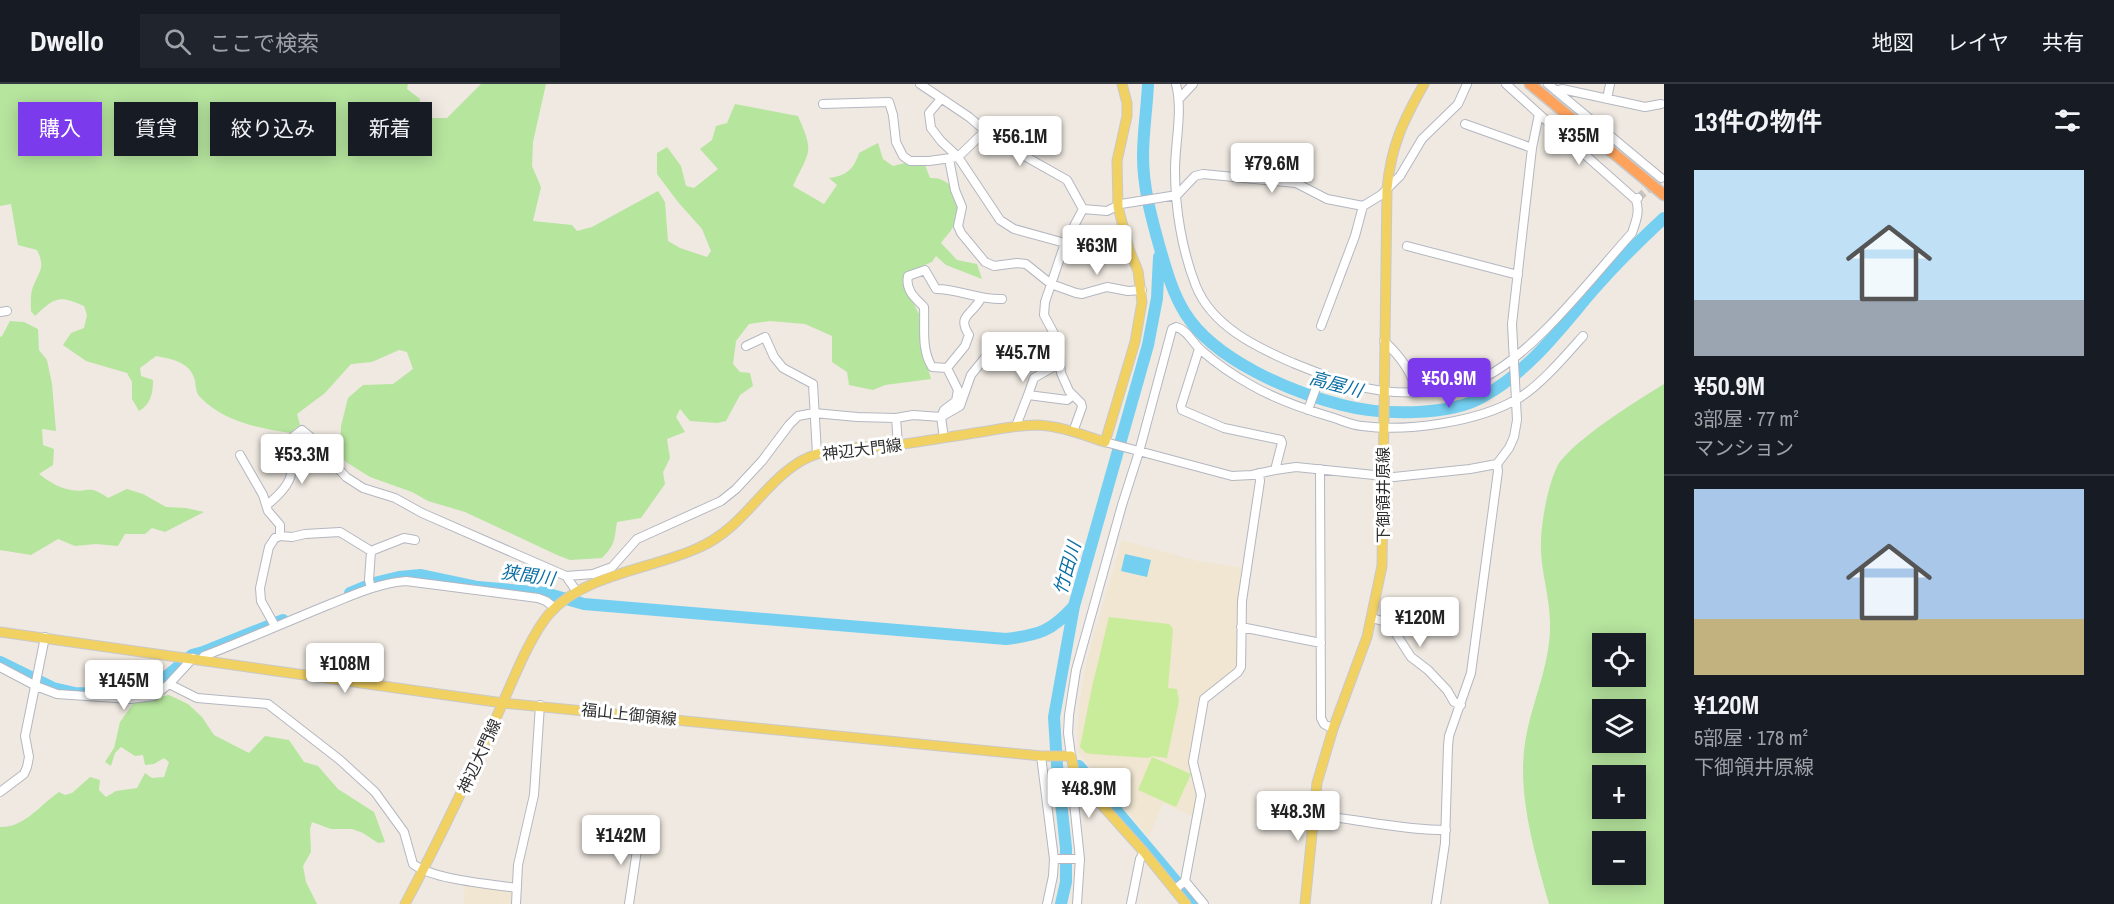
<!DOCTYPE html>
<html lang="ja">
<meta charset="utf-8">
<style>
:root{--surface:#171b24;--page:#20242c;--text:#f1f3f6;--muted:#9ea1a6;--line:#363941;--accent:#7c3aed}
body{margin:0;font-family:"Archivo Narrow","Noto Sans JP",sans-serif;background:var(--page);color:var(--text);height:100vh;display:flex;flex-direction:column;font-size:22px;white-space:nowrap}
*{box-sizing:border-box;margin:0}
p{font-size:20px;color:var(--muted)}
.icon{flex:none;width:33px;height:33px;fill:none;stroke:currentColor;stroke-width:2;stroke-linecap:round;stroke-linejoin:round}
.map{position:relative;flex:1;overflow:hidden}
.sheet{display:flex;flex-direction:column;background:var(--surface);width:450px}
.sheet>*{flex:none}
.banner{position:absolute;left:18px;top:18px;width:570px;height:54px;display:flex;gap:12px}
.tools{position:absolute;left:1592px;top:549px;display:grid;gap:12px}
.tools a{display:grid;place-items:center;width:54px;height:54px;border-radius:0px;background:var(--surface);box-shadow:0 3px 15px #0003;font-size:30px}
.price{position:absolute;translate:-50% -51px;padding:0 14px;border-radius:6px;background:#fff;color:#222;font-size:20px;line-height:39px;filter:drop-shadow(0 2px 3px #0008)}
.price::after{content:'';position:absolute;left:50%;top:36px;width:18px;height:14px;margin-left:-9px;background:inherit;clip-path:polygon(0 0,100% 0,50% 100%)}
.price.on{background:var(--accent);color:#fff}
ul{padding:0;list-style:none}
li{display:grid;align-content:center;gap:12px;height:318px;padding:0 30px}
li+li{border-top:2px solid var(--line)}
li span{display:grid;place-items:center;height:186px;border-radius:0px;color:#555}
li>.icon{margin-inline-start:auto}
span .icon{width:108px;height:108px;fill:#fffc;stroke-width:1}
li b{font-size:26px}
h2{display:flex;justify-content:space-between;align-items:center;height:72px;padding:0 30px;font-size:26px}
.tag{padding:0 21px;border-radius:0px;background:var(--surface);box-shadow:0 3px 15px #0003;font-size:21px;line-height:54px}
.tag.on{background:var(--accent);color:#fff}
header{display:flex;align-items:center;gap:36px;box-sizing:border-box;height:84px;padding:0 30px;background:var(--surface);border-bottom:2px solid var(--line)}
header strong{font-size:28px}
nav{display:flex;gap:33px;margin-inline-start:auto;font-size:21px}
.search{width:420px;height:54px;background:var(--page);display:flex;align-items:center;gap:15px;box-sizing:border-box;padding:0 21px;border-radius:0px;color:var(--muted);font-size:22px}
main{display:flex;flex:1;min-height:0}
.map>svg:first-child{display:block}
.education{fill:#f0e6d1}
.green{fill:#b6e59e;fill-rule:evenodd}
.pitch{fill:#c9ec9a}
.water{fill:#75cff0}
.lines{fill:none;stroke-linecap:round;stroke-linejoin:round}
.river{stroke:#75cff0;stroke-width:12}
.minor-tunnel{stroke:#c8c4bd;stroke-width:8;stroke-dasharray:8 4;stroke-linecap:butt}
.minor-casing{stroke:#b4b7c1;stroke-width:10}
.major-casing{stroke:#c9c9c9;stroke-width:11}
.highway-casing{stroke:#c9c9c9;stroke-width:13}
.minor{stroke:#fff;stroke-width:8}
.major{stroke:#f2d163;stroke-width:9}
.highway{stroke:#ffa35c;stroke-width:10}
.labels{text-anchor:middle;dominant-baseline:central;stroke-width:6;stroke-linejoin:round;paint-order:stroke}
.street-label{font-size:16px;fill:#2e2e2e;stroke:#fff}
.water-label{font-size:18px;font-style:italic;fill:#0d6fa3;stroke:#fff}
</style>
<header>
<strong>Dwello</strong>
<div class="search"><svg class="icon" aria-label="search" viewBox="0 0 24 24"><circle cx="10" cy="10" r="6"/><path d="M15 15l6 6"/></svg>ここで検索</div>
<nav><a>地図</a><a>レイヤ</a><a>共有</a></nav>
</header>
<main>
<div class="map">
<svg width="1664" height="820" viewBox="0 0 1664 820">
<rect width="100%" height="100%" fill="#efe9e1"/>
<path class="education" d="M 1122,456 L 1197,477 L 1244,484 L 1237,587 L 1202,614 L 1190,682 L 1198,711 L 1194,733 L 1163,719 L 1149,753 L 1078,668 L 1077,648 L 1081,608 L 1087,575 Z
M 463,799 L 509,805 L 515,811 L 515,820 L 463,820 L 465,805 Z"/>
<path class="green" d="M 0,0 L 408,0 L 407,5 L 420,15 L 418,34 L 447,34 L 481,0 L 546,0 L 533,58 L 532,82 L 541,103 L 533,137 L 572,141 L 577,147 L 592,143 L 658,107 L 665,118 L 668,157 L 680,164 L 707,173 L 711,167 L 702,145 L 678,118 L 657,90 L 657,69 L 667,63 L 681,82 L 686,102 L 694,104 L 718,85 L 700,65 L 712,56 L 716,42 L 727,39 L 735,20 L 798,32 C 815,70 809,67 793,102 L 824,120 L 837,101 L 829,94 C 846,92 854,85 859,69 L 878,59 L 883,75 L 893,82 L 905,79 L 925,81 L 930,94 C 957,93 964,122 953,143 C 950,149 944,154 941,159 L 957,176 L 977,180 L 982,195 L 946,181 L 936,172 L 932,178 L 905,189 L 904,201 L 919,230 L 921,260 L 931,295 L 885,301 L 873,306 L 849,301 L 847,288 L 832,278 L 832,252 L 805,240 L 770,237 L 749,240 L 736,257 L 733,280 L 740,288 L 750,289 L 753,302 L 740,311 L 726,337 L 717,339 L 690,337 L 680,325 L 676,333 L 685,348 L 667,355 L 670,374 L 663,388 L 665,400 L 641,434 L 617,438 C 614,456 616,460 602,474 L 570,476 L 557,471 L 465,428 L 428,417 L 412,408 L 370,393 L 346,378 L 340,371 L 341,342 L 348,314 L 363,301 L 393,300 L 413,285 L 407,268 L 399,266 L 372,278 L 351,280 L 325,309 L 297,330 L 300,341 L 290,349 C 258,344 225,338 201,314 C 196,310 196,303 195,297 C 191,278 172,275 156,272 L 140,284 L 141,292 L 153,296 C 153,309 151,320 139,327 L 132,315 L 132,298 L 127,289 L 86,277 L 63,261 L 71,249 L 84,244 L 87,231 L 84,222 C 59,211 55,213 35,232 L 31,227 C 31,220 30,210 33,203 C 39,187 46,184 37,166 L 18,161 L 11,120 L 0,122 Z
M 10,237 L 24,238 L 38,245 L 39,266 L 47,276 L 52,300 L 56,347 L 42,345 L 43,361 L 54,365 L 53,381 L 39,390 C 48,397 59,404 71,406 C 91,409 87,400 108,414 L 127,405 L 143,410 L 166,423 L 186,424 L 204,428 L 165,448 L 152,444 L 145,450 L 125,450 L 118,462 L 96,460 L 75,462 L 58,455 L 31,471 L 0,466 L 0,253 L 2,252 Z
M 1664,300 L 1664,820 L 1549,820 C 1535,770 1517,711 1525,659 C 1531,619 1551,581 1550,539 C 1550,515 1542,491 1541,467 C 1540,444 1547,403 1557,383 C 1570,358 1638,316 1664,300 ZM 1602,560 L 1635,560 L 1635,592 L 1602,592 ZM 1602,626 L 1635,626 L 1635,658 L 1602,658 ZM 1602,692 L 1635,692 L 1635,724 L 1602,724 ZM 1602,758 L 1635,758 L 1635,790 L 1602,790 Z
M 169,611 L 188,620 L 202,633 L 214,651 L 249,669 L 265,652 L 289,656 L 304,678 L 318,682 L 338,705 L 374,728 L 385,758 L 378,759 L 363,749 L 352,745 L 331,745 L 312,738 L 310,745 L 311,768 L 303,782 L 306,798 L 317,820 L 0,820 L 0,743 C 24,744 40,721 59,708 L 65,711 L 72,709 L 90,693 L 100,696 L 99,706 L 106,713 L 116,707 L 137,704 L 145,689 L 152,694 L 164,693 L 169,678 L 164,674 L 154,680 L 145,681 L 143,671 L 135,672 L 121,663 L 115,669 L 111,682 L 105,678 L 114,664 L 120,638 L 135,617 Z"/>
<path class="pitch" d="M 1109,533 L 1169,540 L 1173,545 L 1168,604 L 1177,605 L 1179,617 L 1167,674 L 1152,672 L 1148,674 L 1092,670 L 1086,669 L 1080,663 L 1092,603 Z
M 1152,673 L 1191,690 L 1176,723 L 1138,706 Z"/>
<path class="water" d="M 1125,470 L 1151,476 L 1147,493 L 1121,487 Z"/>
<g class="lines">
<path class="river" d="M 1148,0 C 1147,24 1143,48 1143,72 C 1143,103 1151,132 1159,161 C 1166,185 1172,208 1185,229 C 1214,276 1291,308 1342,321 C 1380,331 1449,333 1484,312 C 1527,288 1557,249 1588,212 C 1611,185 1637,159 1664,134
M 350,509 L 374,499 L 399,493 L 421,491 L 478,503 L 545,509 L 584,520 L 1006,555 C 1039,551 1052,547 1074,522
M 0,578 L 53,604 L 75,609 L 123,610 L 150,606 L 192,571 L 203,568 L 283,536
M 1079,682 L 1195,820
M 1061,820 L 1066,798 L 1066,764 L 1057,681 L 1054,633 L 1074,522 L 1148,261 L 1157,214 L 1159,173"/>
<path class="minor-tunnel" d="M 1638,114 L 1659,96"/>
<g class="minor-casing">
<path id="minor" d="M 920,0 L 969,33 L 996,56 L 1067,96 L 1083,125 L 1107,127 L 1121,120 L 1177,111 L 1195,92 L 1203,90 L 1296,99 L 1327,115 L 1363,122 L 1381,111 L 1400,92 L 1422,55 L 1458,20 L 1467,0
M 1176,0 C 1183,28 1175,58 1175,86 C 1175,124 1182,167 1196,202 C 1212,242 1256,263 1293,279 C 1313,287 1332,295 1353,301 C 1393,312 1445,312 1483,294 C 1534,270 1593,192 1632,149 C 1636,137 1640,128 1636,116 L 1638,114
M 1548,0 L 1661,94
M 1556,7 L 1562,5 L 1645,23 L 1661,20
M 941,15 L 929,29 L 931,44 L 941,57 L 958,73 L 1000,136 L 1014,145 L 1065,159
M 1179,15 L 1193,0
M 1607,15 L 1610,0
M 823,20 L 889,18 L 893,31 L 896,58 L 903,72 L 910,77 L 929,77 L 958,73 L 985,47
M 1539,30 L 1636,116
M 1465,40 L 1532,64
M 949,75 L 955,106 L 962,123 L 958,142 L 961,149 L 985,178 L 994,182 L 1017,179 L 1026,180 L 1051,200 L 1076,209 L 1082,210 L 1107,203 L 1128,207 L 1142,206
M 1407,162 L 1518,191
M 0,228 L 7,227
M 1321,242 L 1355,152 L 1363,122
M 1384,257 C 1399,271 1412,287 1416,307
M 746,262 L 765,253 L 774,273 L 783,284 L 813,300 L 817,370
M 1199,265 L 1181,322 L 1182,326 L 1224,344 L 1281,356 L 1282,359 L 1275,386
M 947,284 L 932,283 C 921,265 925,244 924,223 C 915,214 905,206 908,192 L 925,186 L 936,205 C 959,205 979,216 1002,215
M 1028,311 L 1034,294 L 1055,282 L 1060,282
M 1308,326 L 1321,290
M 896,334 L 898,361
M 1016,342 L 1028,311 L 1067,316 L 1072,312
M 1073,348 L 1082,323 L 1081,319 L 1069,307 L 1061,289 L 1058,257 L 1044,231 L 1045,218 L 1065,159 L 1083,125
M 944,354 L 941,333 L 944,326 L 956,317 L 958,306 L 947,284 L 965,262 L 969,251 C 956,231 973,231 981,214
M 1105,358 L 1232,392 L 1252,391 L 1275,386 L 1296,383 L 1394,393 L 1470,385 L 1497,380 L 1509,364 L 1514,353 L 1517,336 L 1512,240 L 1532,64 L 1539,30 L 1506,0
M 240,371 L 263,411 L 268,427 L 280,441 L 280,452
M 1320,385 L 1321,634 L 1324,640 L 1333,645
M 267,421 C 294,399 295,389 289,356 L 302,346 L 330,369 L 336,382 L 346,393 L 363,404 L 395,414 L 422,429 L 566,492 L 577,508
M 371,467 L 404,454 L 415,456
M 566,492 L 593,490 L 612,483 L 637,455 L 721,417 L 736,405 L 762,377 L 789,341 L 798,332 L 814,329 L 857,333 L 896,334 L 913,331 L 941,333 L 960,322 L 971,291 L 988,270
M 1372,534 L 1389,539 L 1411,573 L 1428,586 L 1447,606 L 1454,618 L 1461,621
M 275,542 L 261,517 L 260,504 L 269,463 L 275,454 L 280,452 L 292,453 L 305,450 L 340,448 L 371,467 L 369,496 L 371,504
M 1241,543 L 1321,559
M 202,575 L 204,572 C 246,556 286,538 328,521 C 353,511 379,499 406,497 L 538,514 L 546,517 L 555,524
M 0,583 L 36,602 L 57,610 L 130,615 L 154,612 L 169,600 L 193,574
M 169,600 L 197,614 L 268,620 L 340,676 L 375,708 L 404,748 L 413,780 C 434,796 490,800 517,804
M 1041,672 L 1054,775 L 1053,792 L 1047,820
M 1071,672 L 1068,649 L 1069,631 L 1076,586 L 1122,421 L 1139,368 L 1172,245 L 1176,243 C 1188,246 1193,260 1202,267 C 1217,280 1233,291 1251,301 C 1275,315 1304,325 1331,333 C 1341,336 1351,341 1362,342 C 1407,348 1478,338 1517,315 C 1538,304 1567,270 1583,252
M 1075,691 L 1073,709 L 1080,775 L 1077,820
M 0,708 L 24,690 L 27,683 L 29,673 L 25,652 L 45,553
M 1314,731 C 1358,735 1401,746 1446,746
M 1054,775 L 1080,775
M 1185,797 L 1204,820
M 1174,806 L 1185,797 L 1201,711 L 1193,678 L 1204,615 L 1238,588 L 1241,583 L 1242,517 L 1260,397 L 1259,389
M 516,820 L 518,781 L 534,711 L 540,621
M 629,820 L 640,746
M 1131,820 L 1140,775 L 1144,768
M 1436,820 L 1445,759 L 1448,662 L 1449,652 L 1471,589 L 1498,387 L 1497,380"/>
</g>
<g class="major-casing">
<path id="major" d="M 0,548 L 503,619 L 1041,672 L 1071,672 L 1075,691 L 1144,768 L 1186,820
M 405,820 C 438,759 467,697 496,634 C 510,604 528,555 549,530 C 584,490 652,485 698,464 C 744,444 761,401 801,377 C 829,361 867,364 898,361 C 926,357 954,352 981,348 C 1000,345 1018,341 1037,341 C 1061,342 1083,351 1105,358 L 1135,258 L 1142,218 L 1138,187 L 1129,165 L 1118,123 L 1117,77 L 1127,32 L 1127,19 L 1122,0
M 1305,820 L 1317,699 L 1333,645 L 1367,553 L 1382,482 L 1387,105 C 1391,62 1403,37 1424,0"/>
</g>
<g class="highway-casing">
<path id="highway" d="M 1530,0 L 1664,111"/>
</g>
<use href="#minor" class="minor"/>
<use href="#major" class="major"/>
<use href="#highway" class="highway"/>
</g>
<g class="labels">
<g class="street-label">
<text transform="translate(862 365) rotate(-7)">神辺大門線</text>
<text transform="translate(1383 411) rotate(-90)">下御領井原線</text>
<text transform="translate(629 630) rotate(6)">福山上御領線</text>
<text transform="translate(479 672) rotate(-65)">神辺大門線</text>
</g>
<g class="water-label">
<text transform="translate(1336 300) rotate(15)">高屋川</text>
<text transform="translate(1067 484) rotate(-74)">竹田川</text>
<text transform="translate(528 491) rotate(8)">狭間川</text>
</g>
</g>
</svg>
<div class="tools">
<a><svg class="icon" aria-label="locate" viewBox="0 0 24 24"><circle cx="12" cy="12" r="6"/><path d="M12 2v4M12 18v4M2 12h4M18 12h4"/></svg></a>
<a><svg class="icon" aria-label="layers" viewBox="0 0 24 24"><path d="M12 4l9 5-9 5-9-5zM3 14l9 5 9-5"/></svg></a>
<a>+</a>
<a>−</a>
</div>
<b class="price" style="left:1579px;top:82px">¥35M</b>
<b class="price" style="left:1020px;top:83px">¥56.1M</b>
<b class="price" style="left:1272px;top:110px">¥79.6M</b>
<b class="price" style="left:1097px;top:192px">¥63M</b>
<b class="price" style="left:1023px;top:299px">¥45.7M</b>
<b class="price on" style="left:1449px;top:325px">¥50.9M</b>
<b class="price" style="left:302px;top:401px">¥53.3M</b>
<b class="price" style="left:1420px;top:564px">¥120M</b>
<b class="price" style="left:345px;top:610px">¥108M</b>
<b class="price" style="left:124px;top:627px">¥145M</b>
<b class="price" style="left:1089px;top:735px">¥48.9M</b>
<b class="price" style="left:1298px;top:758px">¥48.3M</b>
<b class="price" style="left:621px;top:782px">¥142M</b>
<div class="banner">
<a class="tag on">購入</a>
<a class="tag">賃貸</a>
<a class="tag">絞り込み</a>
<a class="tag">新着</a>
</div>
</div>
<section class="sheet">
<h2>13件の物件<svg class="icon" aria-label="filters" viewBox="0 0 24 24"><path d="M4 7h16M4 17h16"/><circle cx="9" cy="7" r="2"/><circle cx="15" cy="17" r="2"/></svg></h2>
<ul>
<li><span style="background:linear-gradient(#bfe0f5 70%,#9aa5b1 0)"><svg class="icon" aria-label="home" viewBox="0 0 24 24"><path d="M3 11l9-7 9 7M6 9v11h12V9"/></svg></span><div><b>¥50.9M</b><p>3部屋 · 77 m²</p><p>マンション</p></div></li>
<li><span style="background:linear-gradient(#a9c7e8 70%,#c2b280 0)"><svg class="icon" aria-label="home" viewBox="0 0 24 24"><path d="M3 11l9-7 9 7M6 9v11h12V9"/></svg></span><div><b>¥120M</b><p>5部屋 · 178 m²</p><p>下御領井原線</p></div></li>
</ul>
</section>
</main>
